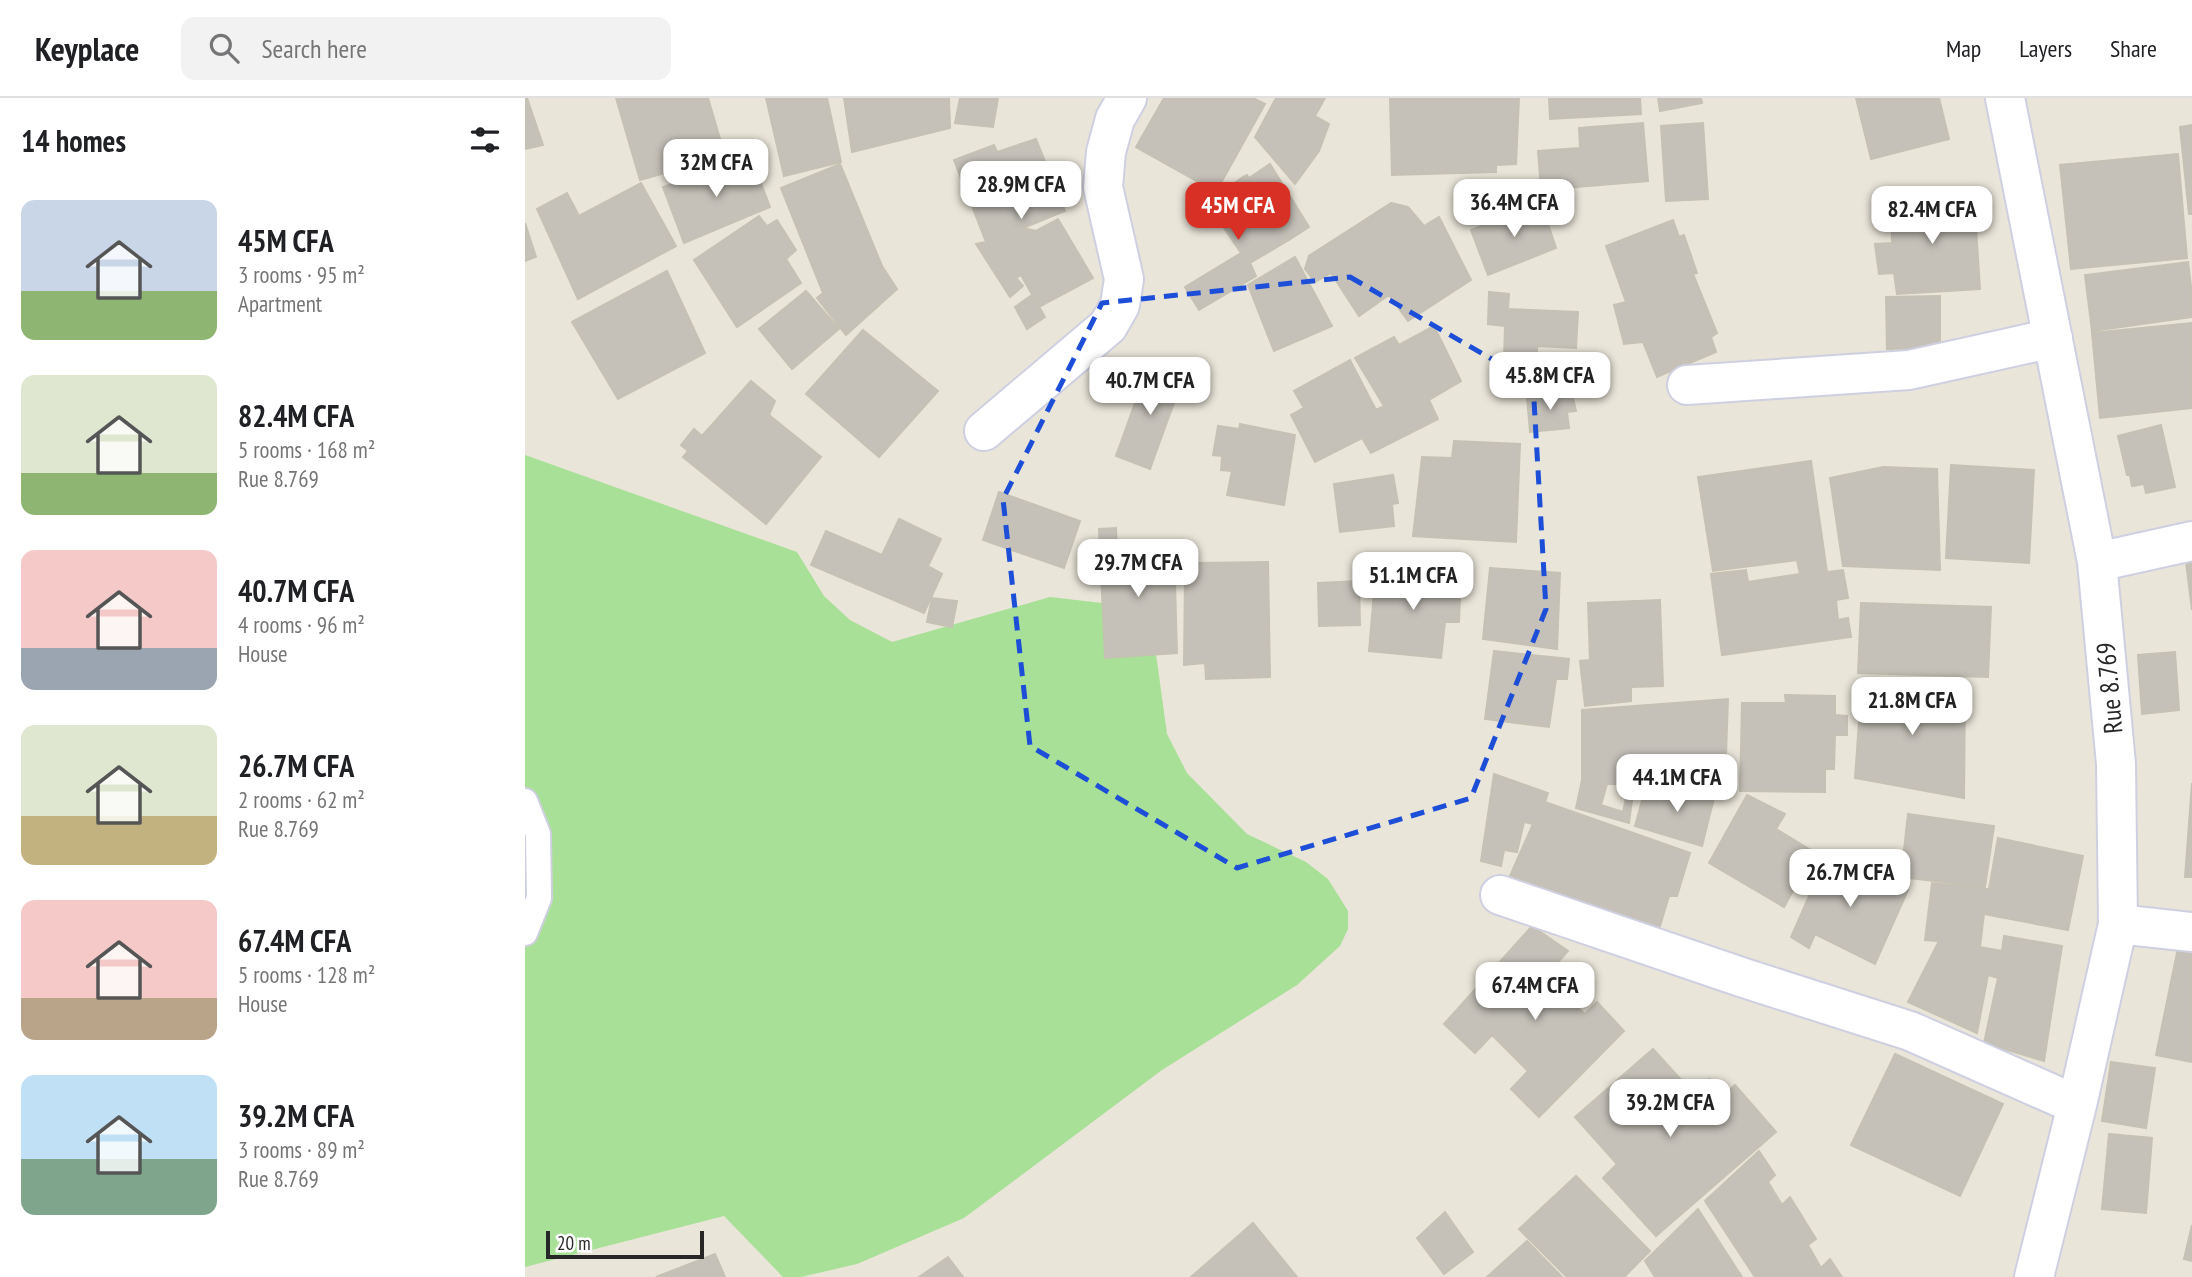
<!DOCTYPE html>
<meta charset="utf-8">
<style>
:root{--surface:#fff;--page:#f2f2f2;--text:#202124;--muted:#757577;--line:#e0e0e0;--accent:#d93025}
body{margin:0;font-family:"PT Sans Narrow",sans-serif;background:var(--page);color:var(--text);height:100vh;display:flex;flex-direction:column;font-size:26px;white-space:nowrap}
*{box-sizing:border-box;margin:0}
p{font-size:23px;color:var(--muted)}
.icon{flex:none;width:38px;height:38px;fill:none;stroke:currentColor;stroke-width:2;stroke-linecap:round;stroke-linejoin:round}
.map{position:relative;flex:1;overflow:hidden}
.side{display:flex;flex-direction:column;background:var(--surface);width:525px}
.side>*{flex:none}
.scale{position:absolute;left:21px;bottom:18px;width:158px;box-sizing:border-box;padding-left:7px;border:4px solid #272727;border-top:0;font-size:19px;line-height:24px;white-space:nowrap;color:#272727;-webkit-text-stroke:5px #fff;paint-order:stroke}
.price{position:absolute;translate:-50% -60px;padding:0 16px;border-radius:14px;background:#fff;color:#222;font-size:23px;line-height:46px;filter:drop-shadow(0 2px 4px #0008)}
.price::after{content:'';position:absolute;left:50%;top:42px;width:21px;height:16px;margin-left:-10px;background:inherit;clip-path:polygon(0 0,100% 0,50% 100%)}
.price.selected{background:var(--accent);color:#fff}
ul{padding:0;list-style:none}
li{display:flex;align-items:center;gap:21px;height:175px;padding:0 21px}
li span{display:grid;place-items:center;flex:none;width:196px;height:140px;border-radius:14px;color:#555}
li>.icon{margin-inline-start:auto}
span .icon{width:84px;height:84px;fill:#fffc;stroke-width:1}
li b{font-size:30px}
h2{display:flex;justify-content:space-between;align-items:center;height:84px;padding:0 21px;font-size:30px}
header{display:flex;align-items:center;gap:42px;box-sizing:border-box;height:98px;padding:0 35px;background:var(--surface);border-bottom:2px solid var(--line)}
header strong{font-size:33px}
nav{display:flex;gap:38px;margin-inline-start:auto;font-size:24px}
.search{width:490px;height:63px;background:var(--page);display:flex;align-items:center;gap:18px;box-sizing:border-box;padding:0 24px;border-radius:14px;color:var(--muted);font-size:26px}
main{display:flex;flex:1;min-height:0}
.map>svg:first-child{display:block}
.green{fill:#a7e096}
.building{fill:#c5c1b9;stroke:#c5c1b3;stroke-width:2}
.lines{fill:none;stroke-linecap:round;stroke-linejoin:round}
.service-casing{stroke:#ced0e1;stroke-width:28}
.minor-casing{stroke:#ced0e1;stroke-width:42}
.service{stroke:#fff;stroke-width:24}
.minor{stroke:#fff;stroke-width:38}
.marked{fill:none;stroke:#1d4ed8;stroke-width:5;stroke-dasharray:14 9;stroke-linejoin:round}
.labels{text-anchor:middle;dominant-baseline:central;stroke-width:6;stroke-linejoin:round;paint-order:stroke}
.street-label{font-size:26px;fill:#272727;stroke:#fff}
</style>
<header>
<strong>Keyplace</strong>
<div class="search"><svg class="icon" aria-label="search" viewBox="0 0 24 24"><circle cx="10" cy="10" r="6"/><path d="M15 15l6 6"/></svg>Search here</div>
<nav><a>Map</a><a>Layers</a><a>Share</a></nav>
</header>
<main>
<section class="side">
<h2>14 homes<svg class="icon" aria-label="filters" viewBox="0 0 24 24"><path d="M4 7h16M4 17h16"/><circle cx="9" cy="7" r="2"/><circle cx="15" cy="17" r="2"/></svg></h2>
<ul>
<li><span style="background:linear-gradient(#c9d6e8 65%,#8fb573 0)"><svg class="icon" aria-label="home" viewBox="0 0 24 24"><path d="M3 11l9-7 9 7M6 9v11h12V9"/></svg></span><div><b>45M CFA</b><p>3 rooms · 95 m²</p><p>Apartment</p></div></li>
<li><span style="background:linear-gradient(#dfe7d0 70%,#8fb573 0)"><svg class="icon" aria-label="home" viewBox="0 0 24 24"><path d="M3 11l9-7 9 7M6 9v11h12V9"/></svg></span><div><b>82.4M CFA</b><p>5 rooms · 168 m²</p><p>Rue 8.769</p></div></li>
<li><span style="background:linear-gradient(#f6c9c9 70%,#9aa5b1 0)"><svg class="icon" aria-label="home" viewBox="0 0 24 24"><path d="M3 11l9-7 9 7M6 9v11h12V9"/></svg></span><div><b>40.7M CFA</b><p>4 rooms · 96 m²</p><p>House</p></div></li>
<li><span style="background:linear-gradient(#dfe7d0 65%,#c2b280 0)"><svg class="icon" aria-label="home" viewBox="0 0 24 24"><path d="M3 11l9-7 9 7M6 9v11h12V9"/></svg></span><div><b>26.7M CFA</b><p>2 rooms · 62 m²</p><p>Rue 8.769</p></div></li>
<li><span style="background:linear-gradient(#f6c9c9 70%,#b9a48a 0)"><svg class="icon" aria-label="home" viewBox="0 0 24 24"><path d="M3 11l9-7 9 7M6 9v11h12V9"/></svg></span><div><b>67.4M CFA</b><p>5 rooms · 128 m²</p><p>House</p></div></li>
<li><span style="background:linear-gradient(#bfe0f5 60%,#7fa58c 0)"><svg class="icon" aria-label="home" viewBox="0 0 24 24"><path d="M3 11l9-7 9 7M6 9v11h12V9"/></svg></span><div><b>39.2M CFA</b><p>3 rooms · 89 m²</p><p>Rue 8.769</p></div></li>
</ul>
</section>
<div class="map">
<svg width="1667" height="1179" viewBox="0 0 1667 1179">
<rect width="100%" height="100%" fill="#eae5d9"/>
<path class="green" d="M 0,357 L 272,454 L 299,498 L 325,522 L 367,544 L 525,499 L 577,505 L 610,522 L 631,556 L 642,636 L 662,675 L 722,736 L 781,764 L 803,781 L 823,813 L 823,831 L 815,848 L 772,887 L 637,972 L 439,1120 L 332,1166 L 276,1179 L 258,1179 L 199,1118 L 0,1169 Z"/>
<path class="building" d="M 0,0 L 2,0 L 18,47 L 0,51 Z
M 91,0 L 183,0 L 200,58 L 115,82 Z
M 241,0 L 302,0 L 316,64 L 259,78 Z
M 319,0 L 424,0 L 425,30 L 327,54 Z
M 435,0 L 473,0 L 468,29 L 430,25 Z
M 639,0 L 728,0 L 740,6 L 691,94 L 611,49 Z
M 751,0 L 800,0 L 790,18 L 804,26 L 794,53 L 770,86 L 730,39 Z
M 865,0 L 994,0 L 991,66 L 971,67 L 971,74 L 867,77 Z
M 1024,0 L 1115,0 L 1116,16 L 1025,21 Z
M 1133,0 L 1176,0 L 1177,5 L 1135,13 Z
M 1331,0 L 1414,0 L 1424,41 L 1346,61 Z
M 1118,25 L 1123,83 L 1016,92 L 1013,53 L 1055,50 L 1054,30 Z
M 1178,25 L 1183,101 L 1141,103 L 1136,28 Z
M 1667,27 L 1667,116 L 1664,116 L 1655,29 Z
M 511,41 L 540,113 L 498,130 L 511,133 L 533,121 L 568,180 L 514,209 L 496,177 L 491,180 L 498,188 L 485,199 L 451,146 L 461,144 L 429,62 L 469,47 L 472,54 Z
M 1653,56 L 1662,160 L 1546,171 L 1535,67 Z
M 226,59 L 245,109 L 159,145 L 138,89 Z
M 315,66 L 357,168 L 372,191 L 321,237 L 292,200 L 298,195 L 256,90 Z
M 745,66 L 784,129 L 764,142 L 718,79 L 722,77 L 724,80 Z
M 718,79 L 764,142 L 725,165 L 731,178 L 674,212 L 660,189 L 716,155 L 682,105 Z
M 116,85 L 151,148 L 53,201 L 12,111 L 42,95 L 54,118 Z
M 1449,98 L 1455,191 L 1372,196 L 1369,175 L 1354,176 L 1350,146 L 1367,145 L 1366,104 Z
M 866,105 L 883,109 L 899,128 L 914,119 L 946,182 L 883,223 L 864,197 L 834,218 L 806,175 L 790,184 L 780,171 L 784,158 Z
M 1016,105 L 1031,150 L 963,177 L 946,132 Z
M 234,118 L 242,128 L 252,122 L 271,152 L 261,161 L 276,185 L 212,229 L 169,162 Z
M 1148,122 L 1154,139 L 1159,137 L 1172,175 L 1168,176 L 1192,235 L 1186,239 L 1191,254 L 1132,279 L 1118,244 L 1099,246 L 1089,207 L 1101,204 L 1081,148 Z
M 0,125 L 11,159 L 0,163 Z
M 770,159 L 807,228 L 749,253 L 723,187 Z
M 1663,164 L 1667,197 L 1667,219 L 1567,233 L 1560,177 Z
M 142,173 L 180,255 L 93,301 L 47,224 Z
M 281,193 L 314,231 L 267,271 L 234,231 Z
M 964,194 L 984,196 L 983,211 L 1053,214 L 1051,250 L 1012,248 L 1012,263 L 979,262 L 980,228 L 963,226 Z
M 507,197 L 520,219 L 502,231 L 490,209 Z
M 1415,198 L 1415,250 L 1362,251 L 1361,199 Z
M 1667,225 L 1667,310 L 1575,320 L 1567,235 Z
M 909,228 L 936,283 L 904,302 L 913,321 L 846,355 L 837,340 L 790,364 L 766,317 L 779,310 L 769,293 L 825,262 L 851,312 L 859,308 L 830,260 L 869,239 L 874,247 Z
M 338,232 L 413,293 L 354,359 L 281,296 Z
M 623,269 L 659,277 L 625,371 L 591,358 Z
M 226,283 L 250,303 L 244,317 L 296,359 L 241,426 L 158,359 L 163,353 L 156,347 L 169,331 L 177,338 Z
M 1047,296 L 1051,313 L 1042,314 L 1044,330 L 1005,334 L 1002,300 Z
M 715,326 L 770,337 L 759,407 L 702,397 L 707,373 L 696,372 L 697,358 L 688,357 L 693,328 L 714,331 Z
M 1636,327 L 1650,389 L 1621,395 L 1619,386 L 1607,388 L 1605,377 L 1602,377 L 1593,338 Z
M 929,343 L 995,346 L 991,444 L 888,438 L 897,359 L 927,360 Z
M 1286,363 L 1302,474 L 1318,472 L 1323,500 L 1311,502 L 1313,522 L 1323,520 L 1326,539 L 1197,557 L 1186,476 L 1221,472 L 1223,484 L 1275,476 L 1272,462 L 1188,473 L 1173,379 Z
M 1426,367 L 1509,372 L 1504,465 L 1421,460 Z
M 1358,369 L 1412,371 L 1415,472 L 1318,468 L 1305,380 Z
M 868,377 L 873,405 L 867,406 L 869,428 L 815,434 L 809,386 Z
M 474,394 L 555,423 L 539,470 L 458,442 Z
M 374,421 L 416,441 L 403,468 L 417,476 L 399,515 L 286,467 L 301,433 L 357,457 Z
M 591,430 L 592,452 L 649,449 L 652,555 L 580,560 L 574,431 Z
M 1667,455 L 1667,512 L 1660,456 Z
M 743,464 L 745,579 L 681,581 L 680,565 L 659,567 L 660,474 L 672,474 L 672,465 Z
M 851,470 L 936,478 L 934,524 L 920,524 L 916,560 L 844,553 Z
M 965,470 L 1035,475 L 1032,551 L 958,541 Z
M 834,483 L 835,527 L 794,528 L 793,485 Z
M 407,500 L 432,503 L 427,529 L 402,524 Z
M 1135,502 L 1138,588 L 1106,589 L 1106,603 L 1060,608 L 1055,563 L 1065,562 L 1063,505 Z
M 1336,505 L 1466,509 L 1463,579 L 1333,575 Z
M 969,553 L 1044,561 L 1042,581 L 1031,581 L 1024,629 L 960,621 Z
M 1650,554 L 1654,612 L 1617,616 L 1613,557 Z
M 1337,582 L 1440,592 L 1439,700 L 1330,680 Z
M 1260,597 L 1310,598 L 1310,617 L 1322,618 L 1322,637 L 1310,637 L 1309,671 L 1300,671 L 1300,694 L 1215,693 L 1217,605 L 1261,605 Z
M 1203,601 L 1200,686 L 1082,686 L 1076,707 L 1098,714 L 1101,700 L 1107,702 L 1104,725 L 1051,710 L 1057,682 L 1057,612 Z
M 969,676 L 1023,695 L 1020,704 L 1165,755 L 1152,798 L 1144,798 L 1132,838 L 985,778 L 1008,726 L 999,724 L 992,754 L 979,752 L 976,768 L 956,763 Z
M 1667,685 L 1667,779 L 1660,779 Z
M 1159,688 L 1190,696 L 1177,748 L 1110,728 L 1120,692 L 1155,700 Z
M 1222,697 L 1260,716 L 1251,731 L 1289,754 L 1259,809 L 1184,765 Z
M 1383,716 L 1469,728 L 1460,789 L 1376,779 Z
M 1473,740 L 1558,758 L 1543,832 L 1459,816 L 1455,849 L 1477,853 L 1479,838 L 1537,848 L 1519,963 L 1459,945 L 1473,880 L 1463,877 L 1452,935 L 1383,904 L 1414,843 L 1400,842 L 1407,785 L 1464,791 Z
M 1304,753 L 1383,792 L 1350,866 L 1290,836 L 1284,850 L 1266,839 Z
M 1007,828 L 1043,853 L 1019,880 L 1060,916 L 1072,904 L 1099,933 L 1014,1019 L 986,991 L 1003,973 L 967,937 L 950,955 L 919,926 Z
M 1654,845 L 1667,847 L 1667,964 L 1631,957 Z
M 1128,951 L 1168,995 L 1184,981 L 1198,998 L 1210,987 L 1251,1034 L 1131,1138 L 1078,1080 L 1092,1066 L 1050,1019 Z
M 1370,956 L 1478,1006 L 1435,1098 L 1326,1047 Z
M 1586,964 L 1630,970 L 1621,1030 L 1577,1023 Z
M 1584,1036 L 1627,1040 L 1621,1115 L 1577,1111 Z
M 1234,1053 L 1250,1077 L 1243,1084 L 1257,1107 L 1265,1099 L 1291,1141 L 1283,1147 L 1296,1170 L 1305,1161 L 1317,1179 L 1230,1179 L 1180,1103 Z
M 1051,1078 L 1125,1153 L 1099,1179 L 1042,1179 L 994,1131 Z
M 1173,1111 L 1217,1179 L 1130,1179 L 1120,1163 Z
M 920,1114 L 948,1154 L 919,1176 L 892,1140 Z
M 728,1125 L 772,1179 L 666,1179 Z
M 1667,1127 L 1667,1163 L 1659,1161 Z
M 1002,1143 L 1037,1179 L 962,1179 Z
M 190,1156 L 200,1179 L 131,1179 Z
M 423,1159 L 438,1179 L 394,1179 Z"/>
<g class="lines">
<g class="service-casing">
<path id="service" d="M 0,703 L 13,736 L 14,800 L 0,835"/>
</g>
<g class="minor-casing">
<path id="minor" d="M 1480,0 L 1572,464 L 1591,666 L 1593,826 L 1552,1007 L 1509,1179
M 1162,287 L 1384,272 L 1528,240
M 459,333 L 583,228 L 595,207 L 599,181 L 578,89 L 581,54 L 590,21 L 602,0
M 1572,464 L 1667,443
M 975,797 L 1219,880 L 1385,933 L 1552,1007
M 1593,826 L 1667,834"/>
</g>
<use href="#service" class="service"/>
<use href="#minor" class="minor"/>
</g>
<path class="marked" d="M 825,179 L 1008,285 L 1021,511 L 946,700 L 712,770 L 505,648 L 478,401 L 577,205 Z"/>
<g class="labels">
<g class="street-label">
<text transform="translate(1584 590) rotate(-95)">Rue 8.769</text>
</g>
</g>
</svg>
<div class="scale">20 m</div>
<b class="price" style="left:191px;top:101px">32M CFA</b>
<b class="price" style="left:496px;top:123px">28.9M CFA</b>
<b class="price" style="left:989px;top:141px">36.4M CFA</b>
<b class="price selected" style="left:713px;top:144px">45M CFA</b>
<b class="price" style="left:1407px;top:148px">82.4M CFA</b>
<b class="price" style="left:1025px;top:314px">45.8M CFA</b>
<b class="price" style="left:625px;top:319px">40.7M CFA</b>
<b class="price" style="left:613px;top:501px">29.7M CFA</b>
<b class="price" style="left:888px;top:514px">51.1M CFA</b>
<b class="price" style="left:1387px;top:639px">21.8M CFA</b>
<b class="price" style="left:1152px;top:716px">44.1M CFA</b>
<b class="price" style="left:1325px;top:811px">26.7M CFA</b>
<b class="price" style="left:1010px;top:924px">67.4M CFA</b>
<b class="price" style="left:1145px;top:1041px">39.2M CFA</b>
</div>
</main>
